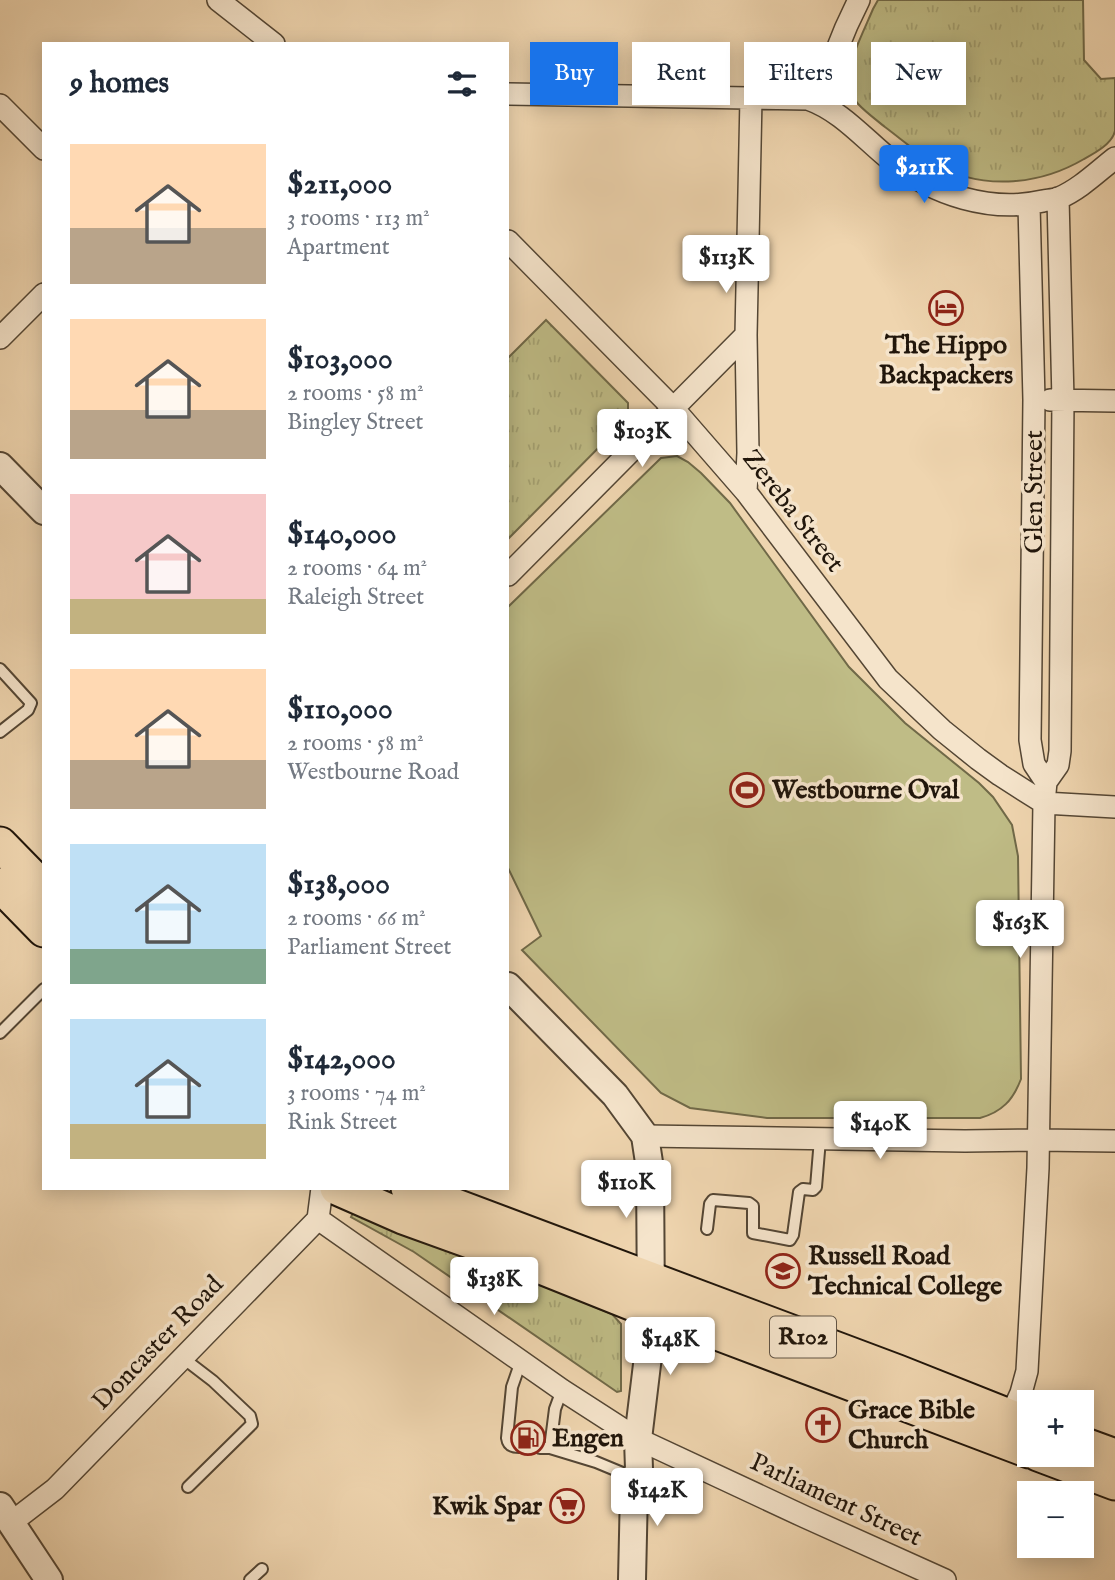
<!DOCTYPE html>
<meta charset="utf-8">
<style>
:root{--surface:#fff;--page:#f2f2f3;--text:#1f2937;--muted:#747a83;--accent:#1a73e8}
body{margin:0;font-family:"IM FELL English",serif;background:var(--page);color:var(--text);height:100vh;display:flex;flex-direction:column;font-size:26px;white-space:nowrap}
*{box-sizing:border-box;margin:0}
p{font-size:23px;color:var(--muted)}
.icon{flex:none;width:38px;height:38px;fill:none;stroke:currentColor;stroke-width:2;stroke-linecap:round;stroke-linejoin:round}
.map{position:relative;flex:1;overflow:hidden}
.drawer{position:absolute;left:42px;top:42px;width:467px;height:1148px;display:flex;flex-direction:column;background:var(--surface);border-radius:0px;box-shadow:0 4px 18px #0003}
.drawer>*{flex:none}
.top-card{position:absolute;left:530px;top:42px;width:480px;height:63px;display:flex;gap:14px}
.fabs{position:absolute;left:1017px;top:1390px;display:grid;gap:14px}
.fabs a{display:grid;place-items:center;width:77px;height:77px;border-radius:0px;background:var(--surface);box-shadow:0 4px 18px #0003;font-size:35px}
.price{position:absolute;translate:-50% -60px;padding:0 16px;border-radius:7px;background:#fff;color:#222;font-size:23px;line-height:46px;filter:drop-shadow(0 2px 4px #0008)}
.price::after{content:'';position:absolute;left:50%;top:42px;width:21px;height:16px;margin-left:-10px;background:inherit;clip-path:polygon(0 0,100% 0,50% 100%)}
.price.selected{background:var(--accent);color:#fff}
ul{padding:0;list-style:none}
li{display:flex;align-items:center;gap:21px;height:175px;padding:0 28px}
li span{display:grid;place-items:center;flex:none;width:196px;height:140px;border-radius:0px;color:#555}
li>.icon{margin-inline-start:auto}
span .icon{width:84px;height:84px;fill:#fffc;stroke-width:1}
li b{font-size:30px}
h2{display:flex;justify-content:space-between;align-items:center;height:84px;padding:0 28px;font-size:30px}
.chip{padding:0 24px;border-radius:0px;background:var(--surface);box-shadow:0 4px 18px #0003;font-size:24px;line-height:63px}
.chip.selected{background:var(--accent);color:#fff}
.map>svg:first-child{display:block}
.grass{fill:#bfbc86;stroke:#706948;stroke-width:2}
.park{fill:url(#park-tufts);stroke:#706948;stroke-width:2}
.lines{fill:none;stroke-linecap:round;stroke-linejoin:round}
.service-casing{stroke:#544634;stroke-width:14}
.minor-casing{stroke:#544634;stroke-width:24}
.tertiary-casing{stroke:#544634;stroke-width:30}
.primary-casing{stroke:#21160b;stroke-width:37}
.service{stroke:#f5e4cb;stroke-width:10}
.minor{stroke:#f5e4cb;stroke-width:21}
.tertiary{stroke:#f5e4cb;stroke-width:26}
.primary{stroke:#efd5af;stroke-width:33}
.labels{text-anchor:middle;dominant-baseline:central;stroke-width:7;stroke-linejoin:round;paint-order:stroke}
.shield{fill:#f5e4cb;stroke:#615445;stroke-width:2}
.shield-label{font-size:24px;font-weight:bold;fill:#21160b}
.poi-label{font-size:26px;font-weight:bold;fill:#21160b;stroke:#f5e4cb;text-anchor:start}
.street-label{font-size:26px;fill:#21160b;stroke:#f5e4cb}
</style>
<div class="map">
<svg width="1115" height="1580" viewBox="0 0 1115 1580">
<defs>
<pattern id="park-tufts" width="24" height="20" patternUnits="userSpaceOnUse" patternTransform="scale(1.75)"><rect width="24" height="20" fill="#bfbc86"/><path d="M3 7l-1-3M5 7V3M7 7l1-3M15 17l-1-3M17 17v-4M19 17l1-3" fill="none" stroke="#a4a172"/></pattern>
</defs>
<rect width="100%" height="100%" fill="#efd5af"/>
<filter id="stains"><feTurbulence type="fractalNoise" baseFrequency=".00286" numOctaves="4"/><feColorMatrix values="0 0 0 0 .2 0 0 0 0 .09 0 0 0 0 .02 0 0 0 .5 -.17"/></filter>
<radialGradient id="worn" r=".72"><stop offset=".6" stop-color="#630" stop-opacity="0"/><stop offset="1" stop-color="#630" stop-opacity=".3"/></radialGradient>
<path class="grass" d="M 677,456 L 688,462 L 701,473 L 730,503 L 849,667 L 905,723 L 979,783 L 993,797 L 1012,825 L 1018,856 L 1021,1079 C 1013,1100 1002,1112 980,1118 L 767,1118 L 690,1108 L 661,1093 L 522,950 L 541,936 L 508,868 L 508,607 L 661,458 Z"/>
<path class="park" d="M 878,0 L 1083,0 L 1084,60 L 1101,79 L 1115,78 C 1115,90 1115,103 1115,115 C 1115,120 1115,127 1115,131 C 1112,144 1095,153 1084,159 C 1038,186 979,191 932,162 C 916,152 901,139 885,127 C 872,116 850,102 847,84 C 845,68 866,26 873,9 Z
M 546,320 L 628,403 L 628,418 L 508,539 L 508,358 Z
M 353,1213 L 564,1294 L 612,1314 L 621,1324 L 621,1391 L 617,1392 L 414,1252 L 351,1217 Z"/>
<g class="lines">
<g class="service-casing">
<path id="service" d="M 0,669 L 31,703 L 28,710 L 0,732
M 0,1033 L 44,989
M 707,1229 L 710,1204 L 713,1200 L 749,1203 L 753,1206 L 753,1233 L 790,1240 L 793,1235 L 799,1192 L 803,1189 L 813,1190 L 816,1187 L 820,1139
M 183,1358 L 213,1381 L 250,1416 L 252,1424 L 188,1487
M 519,1447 C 512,1447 508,1445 507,1438 L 512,1387 L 521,1361
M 540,1448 L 550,1448 L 555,1409 L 562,1390
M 550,1448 L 596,1462 L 637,1479
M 250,1580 L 262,1569"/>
</g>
<g class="minor-casing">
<path id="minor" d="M 218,0 L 274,44
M 508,94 L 808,99 C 842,111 865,140 893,162 C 934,195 991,213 1043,201 C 1048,200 1054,200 1059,198 C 1080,189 1097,172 1115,158
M 820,103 C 829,68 842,33 859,0
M 0,105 L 44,149
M 1029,205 L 1034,400 L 1030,740 L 1034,764 L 1046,782
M 508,241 L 673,408 L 746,492 L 888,679 L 942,730 L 978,759 L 1000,775 L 1044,803 L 1115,807
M 0,338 L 44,294
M 1050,400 L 1115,401
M 746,492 L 748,453 L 746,335 L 751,98
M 508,575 L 746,335
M 645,1136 L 965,1141 L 1038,1140 L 1115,1141
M 318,1219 L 562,1390 L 638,1439 L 805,1517 L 945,1580
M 1010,1417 L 1021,1393 L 1027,1371 L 1038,1168 L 1044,803 L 1046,782 L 1058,765 L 1060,751 L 1063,400 L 1058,198
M 12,1522 L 55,1489 L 318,1219 L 322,1188"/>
</g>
<g class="tertiary-casing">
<path id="tertiary" d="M 0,466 L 44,511
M 508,986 L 615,1095 L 645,1136 L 650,1169 L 651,1311 L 649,1348 L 638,1439 L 639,1469 L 635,1479 L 634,1490 L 632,1580
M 0,1506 L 49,1580"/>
</g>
<g class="primary-casing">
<path id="primary" d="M 0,844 L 44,889
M 0,885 L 44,930
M 337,1188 L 403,1217 L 536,1265 L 651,1311 L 704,1328 L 1029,1451
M 408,1188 L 898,1372 L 1029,1424
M 1082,1444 L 1115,1456
M 1038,1454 L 1115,1483"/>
</g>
<use href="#service" class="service"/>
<use href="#minor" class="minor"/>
<use href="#tertiary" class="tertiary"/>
<use href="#primary" class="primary"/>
</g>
<defs>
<g id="hotel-ring" transform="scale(1.75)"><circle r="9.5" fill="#f5e4cb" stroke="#8f2418" stroke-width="1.5"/><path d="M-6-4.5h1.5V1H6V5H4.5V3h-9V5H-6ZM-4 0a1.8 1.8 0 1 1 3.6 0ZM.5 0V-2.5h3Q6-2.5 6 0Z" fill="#8f2418"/></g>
<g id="stadium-ring" transform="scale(1.75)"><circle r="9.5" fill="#f5e4cb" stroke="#8f2418" stroke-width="1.5"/><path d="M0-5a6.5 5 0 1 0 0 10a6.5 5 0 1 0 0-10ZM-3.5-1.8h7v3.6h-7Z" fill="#8f2418"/></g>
<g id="university-ring" transform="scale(1.75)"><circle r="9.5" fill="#f5e4cb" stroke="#8f2418" stroke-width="1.5"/><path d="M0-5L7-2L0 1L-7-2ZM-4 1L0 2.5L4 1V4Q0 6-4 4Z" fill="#8f2418"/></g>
<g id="church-ring" transform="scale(1.75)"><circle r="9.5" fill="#f5e4cb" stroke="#8f2418" stroke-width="1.5"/><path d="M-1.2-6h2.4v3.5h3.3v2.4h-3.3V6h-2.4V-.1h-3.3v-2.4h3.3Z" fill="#8f2418"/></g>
<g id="fuel-ring" transform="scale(1.75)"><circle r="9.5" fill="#f5e4cb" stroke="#8f2418" stroke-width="1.5"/><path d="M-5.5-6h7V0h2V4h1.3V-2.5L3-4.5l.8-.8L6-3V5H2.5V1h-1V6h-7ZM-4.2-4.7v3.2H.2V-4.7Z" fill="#8f2418"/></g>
<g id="supermarket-ring" transform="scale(1.75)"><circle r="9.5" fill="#f5e4cb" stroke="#8f2418" stroke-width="1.5"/><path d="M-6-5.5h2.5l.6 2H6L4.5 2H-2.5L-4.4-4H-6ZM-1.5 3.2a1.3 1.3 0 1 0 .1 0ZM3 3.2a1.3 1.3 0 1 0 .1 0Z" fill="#8f2418"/></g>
</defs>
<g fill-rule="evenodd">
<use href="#hotel-ring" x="946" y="308"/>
<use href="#stadium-ring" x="747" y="790"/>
<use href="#university-ring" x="783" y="1271"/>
<use href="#church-ring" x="823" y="1425"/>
<use href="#fuel-ring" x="528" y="1438"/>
<use href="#supermarket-ring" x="567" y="1506"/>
</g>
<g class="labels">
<rect class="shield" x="770" y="1316.5" width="66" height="41" rx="5"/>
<g class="shield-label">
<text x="803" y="1337">R102</text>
</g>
<g class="poi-label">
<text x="946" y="345" text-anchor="middle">The Hippo<tspan x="946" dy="30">Backpackers</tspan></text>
<text x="772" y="790">Westbourne Oval</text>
<text x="808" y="1256">Russell Road<tspan x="808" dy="30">Technical College</tspan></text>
<text x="848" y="1410">Grace Bible<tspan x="848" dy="30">Church</tspan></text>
<text x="552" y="1438">Engen</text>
<text x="542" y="1506" text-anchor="end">Kwik Spar</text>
</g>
<g class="street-label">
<text transform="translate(1034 492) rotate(-90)">Glen Street</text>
<text transform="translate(793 511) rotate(52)">Zereba Street</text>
<text transform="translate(158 1343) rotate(-46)">Doncaster Road</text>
<text transform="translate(836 1500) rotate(25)">Parliament Street</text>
</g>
</g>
<rect width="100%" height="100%" filter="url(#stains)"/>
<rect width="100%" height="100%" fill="url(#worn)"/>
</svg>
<div class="fabs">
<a>+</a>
<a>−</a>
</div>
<b class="price selected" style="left:924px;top:205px">$211K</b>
<b class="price" style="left:726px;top:295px">$113K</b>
<b class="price" style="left:642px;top:469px">$103K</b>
<b class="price" style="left:1020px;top:960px">$163K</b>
<b class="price" style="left:880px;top:1161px">$140K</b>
<b class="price" style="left:626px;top:1220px">$110K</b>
<b class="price" style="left:494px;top:1317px">$138K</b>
<b class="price" style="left:670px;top:1377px">$148K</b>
<b class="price" style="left:657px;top:1528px">$142K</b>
<div class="top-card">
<a class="chip selected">Buy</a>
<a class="chip">Rent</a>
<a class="chip">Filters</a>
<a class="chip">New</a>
</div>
<section class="drawer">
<h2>9 homes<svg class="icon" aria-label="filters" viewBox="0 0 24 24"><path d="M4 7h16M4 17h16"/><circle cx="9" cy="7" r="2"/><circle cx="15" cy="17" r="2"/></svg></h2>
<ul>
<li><span style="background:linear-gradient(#ffd9b3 60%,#b9a48a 0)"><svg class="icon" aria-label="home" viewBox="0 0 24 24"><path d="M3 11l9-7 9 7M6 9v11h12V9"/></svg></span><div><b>$211,000</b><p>3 rooms · 113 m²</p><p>Apartment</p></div></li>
<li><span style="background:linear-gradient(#ffd9b3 65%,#b9a48a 0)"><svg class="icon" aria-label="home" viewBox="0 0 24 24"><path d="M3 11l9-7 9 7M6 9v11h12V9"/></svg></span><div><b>$103,000</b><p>2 rooms · 58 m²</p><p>Bingley Street</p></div></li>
<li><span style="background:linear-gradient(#f6c9c9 75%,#c2b280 0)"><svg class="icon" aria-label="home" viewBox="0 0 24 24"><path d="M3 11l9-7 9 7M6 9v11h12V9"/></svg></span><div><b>$140,000</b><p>2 rooms · 64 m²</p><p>Raleigh Street</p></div></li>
<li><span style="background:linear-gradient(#ffd9b3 65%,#b9a48a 0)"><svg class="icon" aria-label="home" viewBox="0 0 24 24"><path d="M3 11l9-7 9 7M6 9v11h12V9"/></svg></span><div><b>$110,000</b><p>2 rooms · 58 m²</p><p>Westbourne Road</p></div></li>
<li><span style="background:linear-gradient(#bfe0f5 75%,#7fa58c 0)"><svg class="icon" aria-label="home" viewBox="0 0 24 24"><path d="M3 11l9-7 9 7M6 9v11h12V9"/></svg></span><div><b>$138,000</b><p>2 rooms · 66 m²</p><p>Parliament Street</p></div></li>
<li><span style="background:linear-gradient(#bfe0f5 75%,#c2b280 0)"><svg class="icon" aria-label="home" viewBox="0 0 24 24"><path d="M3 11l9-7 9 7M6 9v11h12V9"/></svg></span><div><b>$142,000</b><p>3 rooms · 74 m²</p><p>Rink Street</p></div></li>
</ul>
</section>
</div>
